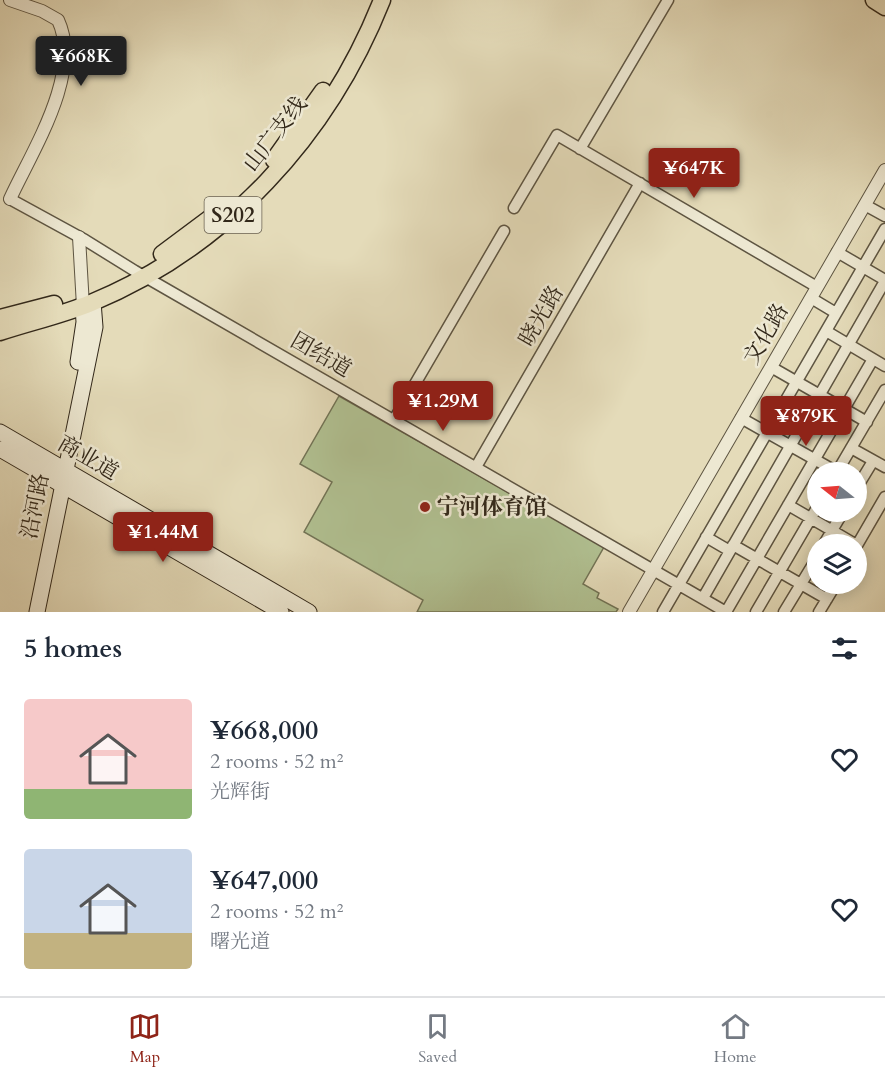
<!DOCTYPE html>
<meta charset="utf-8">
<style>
:root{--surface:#fff;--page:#f2f2f3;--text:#1f2937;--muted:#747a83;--line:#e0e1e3;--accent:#8f2418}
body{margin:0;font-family:Cardo,"Noto Serif SC",serif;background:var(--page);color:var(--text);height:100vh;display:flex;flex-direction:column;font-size:22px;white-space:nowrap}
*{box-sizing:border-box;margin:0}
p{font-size:20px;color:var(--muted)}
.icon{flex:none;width:33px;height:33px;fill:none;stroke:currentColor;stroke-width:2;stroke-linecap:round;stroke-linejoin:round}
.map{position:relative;height:612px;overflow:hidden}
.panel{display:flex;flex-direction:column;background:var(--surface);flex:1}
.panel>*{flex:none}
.needle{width:39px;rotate:287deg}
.tools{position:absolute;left:807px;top:462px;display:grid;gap:12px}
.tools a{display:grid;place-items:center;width:60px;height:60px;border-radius:50%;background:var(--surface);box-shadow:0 3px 15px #0003;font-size:30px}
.price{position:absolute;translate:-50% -51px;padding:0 14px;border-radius:6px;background:var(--accent);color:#fff;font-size:20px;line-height:39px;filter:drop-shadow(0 2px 3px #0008)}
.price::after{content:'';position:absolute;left:50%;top:36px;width:18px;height:14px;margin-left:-9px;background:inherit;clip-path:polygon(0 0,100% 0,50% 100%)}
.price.active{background:#222;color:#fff}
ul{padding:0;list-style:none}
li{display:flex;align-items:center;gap:18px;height:150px;padding:0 24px}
li span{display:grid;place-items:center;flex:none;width:168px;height:120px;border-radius:6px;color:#555}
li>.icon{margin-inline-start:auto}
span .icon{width:72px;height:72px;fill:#fffc;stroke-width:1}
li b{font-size:26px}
h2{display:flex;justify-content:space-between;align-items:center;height:72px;padding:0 24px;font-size:26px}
.tabs{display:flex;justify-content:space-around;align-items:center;height:84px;border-top:2px solid var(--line);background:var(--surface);font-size:16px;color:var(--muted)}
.tabs a{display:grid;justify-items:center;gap:3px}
.tabs .active{color:var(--accent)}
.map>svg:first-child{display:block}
.green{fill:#b1c192;stroke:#727456;stroke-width:1.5}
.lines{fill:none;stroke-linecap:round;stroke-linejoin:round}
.minor-casing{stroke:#5e5542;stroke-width:13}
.tertiary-casing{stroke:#5e5542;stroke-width:14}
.secondary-casing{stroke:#32281a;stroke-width:17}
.primary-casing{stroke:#32281a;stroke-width:19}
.minor{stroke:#ede8d2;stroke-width:10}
.tertiary{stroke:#ede8d2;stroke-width:12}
.secondary{stroke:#ede8d2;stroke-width:15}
.primary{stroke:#e4dbb9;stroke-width:16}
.poi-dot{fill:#8f2418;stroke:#ede8d2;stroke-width:2}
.labels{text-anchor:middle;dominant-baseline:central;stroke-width:5;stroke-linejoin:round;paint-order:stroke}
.shield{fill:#ede8d2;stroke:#6a6251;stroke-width:1.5}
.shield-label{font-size:21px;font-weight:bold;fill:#32281a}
.street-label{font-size:22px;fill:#32281a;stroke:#ede8d2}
.poi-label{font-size:22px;font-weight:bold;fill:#32281a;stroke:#ede8d2;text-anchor:start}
</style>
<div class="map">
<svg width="885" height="612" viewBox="0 0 885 612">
<rect width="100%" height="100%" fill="#e4dbb9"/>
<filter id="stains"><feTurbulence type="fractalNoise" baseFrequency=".00333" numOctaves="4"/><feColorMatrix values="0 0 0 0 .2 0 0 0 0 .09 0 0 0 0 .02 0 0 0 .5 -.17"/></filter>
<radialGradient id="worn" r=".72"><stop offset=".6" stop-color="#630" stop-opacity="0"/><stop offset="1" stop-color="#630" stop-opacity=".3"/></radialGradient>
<path class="green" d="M 339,396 L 604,547 L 583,584 L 599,593 L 597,598 L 618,609 L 616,612 L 417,612 L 423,600 L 304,532 L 332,482 L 300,464 Z"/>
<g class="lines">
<g class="minor-casing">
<path id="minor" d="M 580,149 L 668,0
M 10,199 L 85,240 L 135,271 L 726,612
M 865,205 L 885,216
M 514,208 L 557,135 L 817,287
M 837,252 L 885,280
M 811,298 L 836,313
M 826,331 L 885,366
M 771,367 L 867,422
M 741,418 L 837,472
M 394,420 L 504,231
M 851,448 L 885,467
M 476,467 L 640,183
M 837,472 L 885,390
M 856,489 L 873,461
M 788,505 L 855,544
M 706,537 L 730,551
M 824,544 L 843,512
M 733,545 L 827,599
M 856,547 L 885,497
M 703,598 L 885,281
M 663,612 L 885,229
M 726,612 L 873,359
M 756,612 L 818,506
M 784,612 L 818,556
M 819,612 L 836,584"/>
</g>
<g class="tertiary-casing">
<path id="tertiary" d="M 10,0 L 42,11 L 58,20 C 83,73 32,151 10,199
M 79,237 L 83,306
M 629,612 L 885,170"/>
</g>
<g class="secondary-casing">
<path id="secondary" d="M 78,362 L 84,322 L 83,306
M 0,432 L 309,612
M 0,449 L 281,612
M 37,612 L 95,327 L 93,302"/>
</g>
<g class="primary-casing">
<path id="primary" d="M 874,0 L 885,7
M 274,160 L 323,91
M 162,254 L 225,207
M 0,318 L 54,304
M 0,332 C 30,322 62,315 91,303 C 226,247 328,136 382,0"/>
</g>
<use href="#minor" class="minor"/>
<use href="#tertiary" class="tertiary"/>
<use href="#secondary" class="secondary"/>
<use href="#primary" class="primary"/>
</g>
<circle class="poi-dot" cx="425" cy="507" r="6"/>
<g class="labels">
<rect class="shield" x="204.5" y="197" width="57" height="36" rx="4.5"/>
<g class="shield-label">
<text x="233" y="215">S202</text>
</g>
<g class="street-label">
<text transform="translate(275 134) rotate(-52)">山广支线</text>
<text transform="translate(541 316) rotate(-60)">晓光路</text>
<text transform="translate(766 334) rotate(-60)">文化路</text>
<text transform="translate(321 355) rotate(30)">团结道</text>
<text transform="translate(88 458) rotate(30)">商业道</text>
<text transform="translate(35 506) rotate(-79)">沿河路</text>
</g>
<g class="poi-label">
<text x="437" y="507">宁河体育馆</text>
</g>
</g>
<rect width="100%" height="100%" filter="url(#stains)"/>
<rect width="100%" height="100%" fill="url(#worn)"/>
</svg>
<div class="tools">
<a><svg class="needle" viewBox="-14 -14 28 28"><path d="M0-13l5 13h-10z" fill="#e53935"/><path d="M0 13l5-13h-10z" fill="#747a83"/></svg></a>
<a><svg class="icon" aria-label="layers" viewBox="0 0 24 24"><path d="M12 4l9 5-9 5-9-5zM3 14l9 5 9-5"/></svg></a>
</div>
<b class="price active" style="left:81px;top:87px">¥668K</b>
<b class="price" style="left:694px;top:199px">¥647K</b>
<b class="price" style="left:443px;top:432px">¥1.29M</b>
<b class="price" style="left:806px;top:447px">¥879K</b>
<b class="price" style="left:163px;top:563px">¥1.44M</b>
</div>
<section class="panel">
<h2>5 homes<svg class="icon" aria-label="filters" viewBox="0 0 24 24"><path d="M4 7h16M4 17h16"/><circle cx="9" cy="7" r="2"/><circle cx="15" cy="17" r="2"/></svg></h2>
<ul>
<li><span style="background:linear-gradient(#f6c9c9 75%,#8fb573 0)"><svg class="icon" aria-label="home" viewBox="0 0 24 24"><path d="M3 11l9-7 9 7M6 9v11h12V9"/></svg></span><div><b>¥668,000</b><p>2 rooms · 52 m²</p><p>光辉街</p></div><svg class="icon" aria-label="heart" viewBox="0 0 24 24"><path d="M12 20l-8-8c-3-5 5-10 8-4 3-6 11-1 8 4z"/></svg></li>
<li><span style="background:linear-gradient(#c9d6e8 70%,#c2b280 0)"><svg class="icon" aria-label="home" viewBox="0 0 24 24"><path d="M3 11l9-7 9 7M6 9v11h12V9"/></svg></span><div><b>¥647,000</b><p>2 rooms · 52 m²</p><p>曙光道</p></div><svg class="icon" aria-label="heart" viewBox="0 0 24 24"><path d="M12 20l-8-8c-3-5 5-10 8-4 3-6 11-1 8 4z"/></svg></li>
</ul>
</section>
<nav class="tabs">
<a class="active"><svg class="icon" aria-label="map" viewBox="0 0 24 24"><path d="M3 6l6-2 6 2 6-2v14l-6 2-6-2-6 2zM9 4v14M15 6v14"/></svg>Map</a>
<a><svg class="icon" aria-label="saved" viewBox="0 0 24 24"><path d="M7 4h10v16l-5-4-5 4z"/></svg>Saved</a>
<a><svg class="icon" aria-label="home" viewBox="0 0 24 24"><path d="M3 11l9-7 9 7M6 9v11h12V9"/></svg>Home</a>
</nav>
